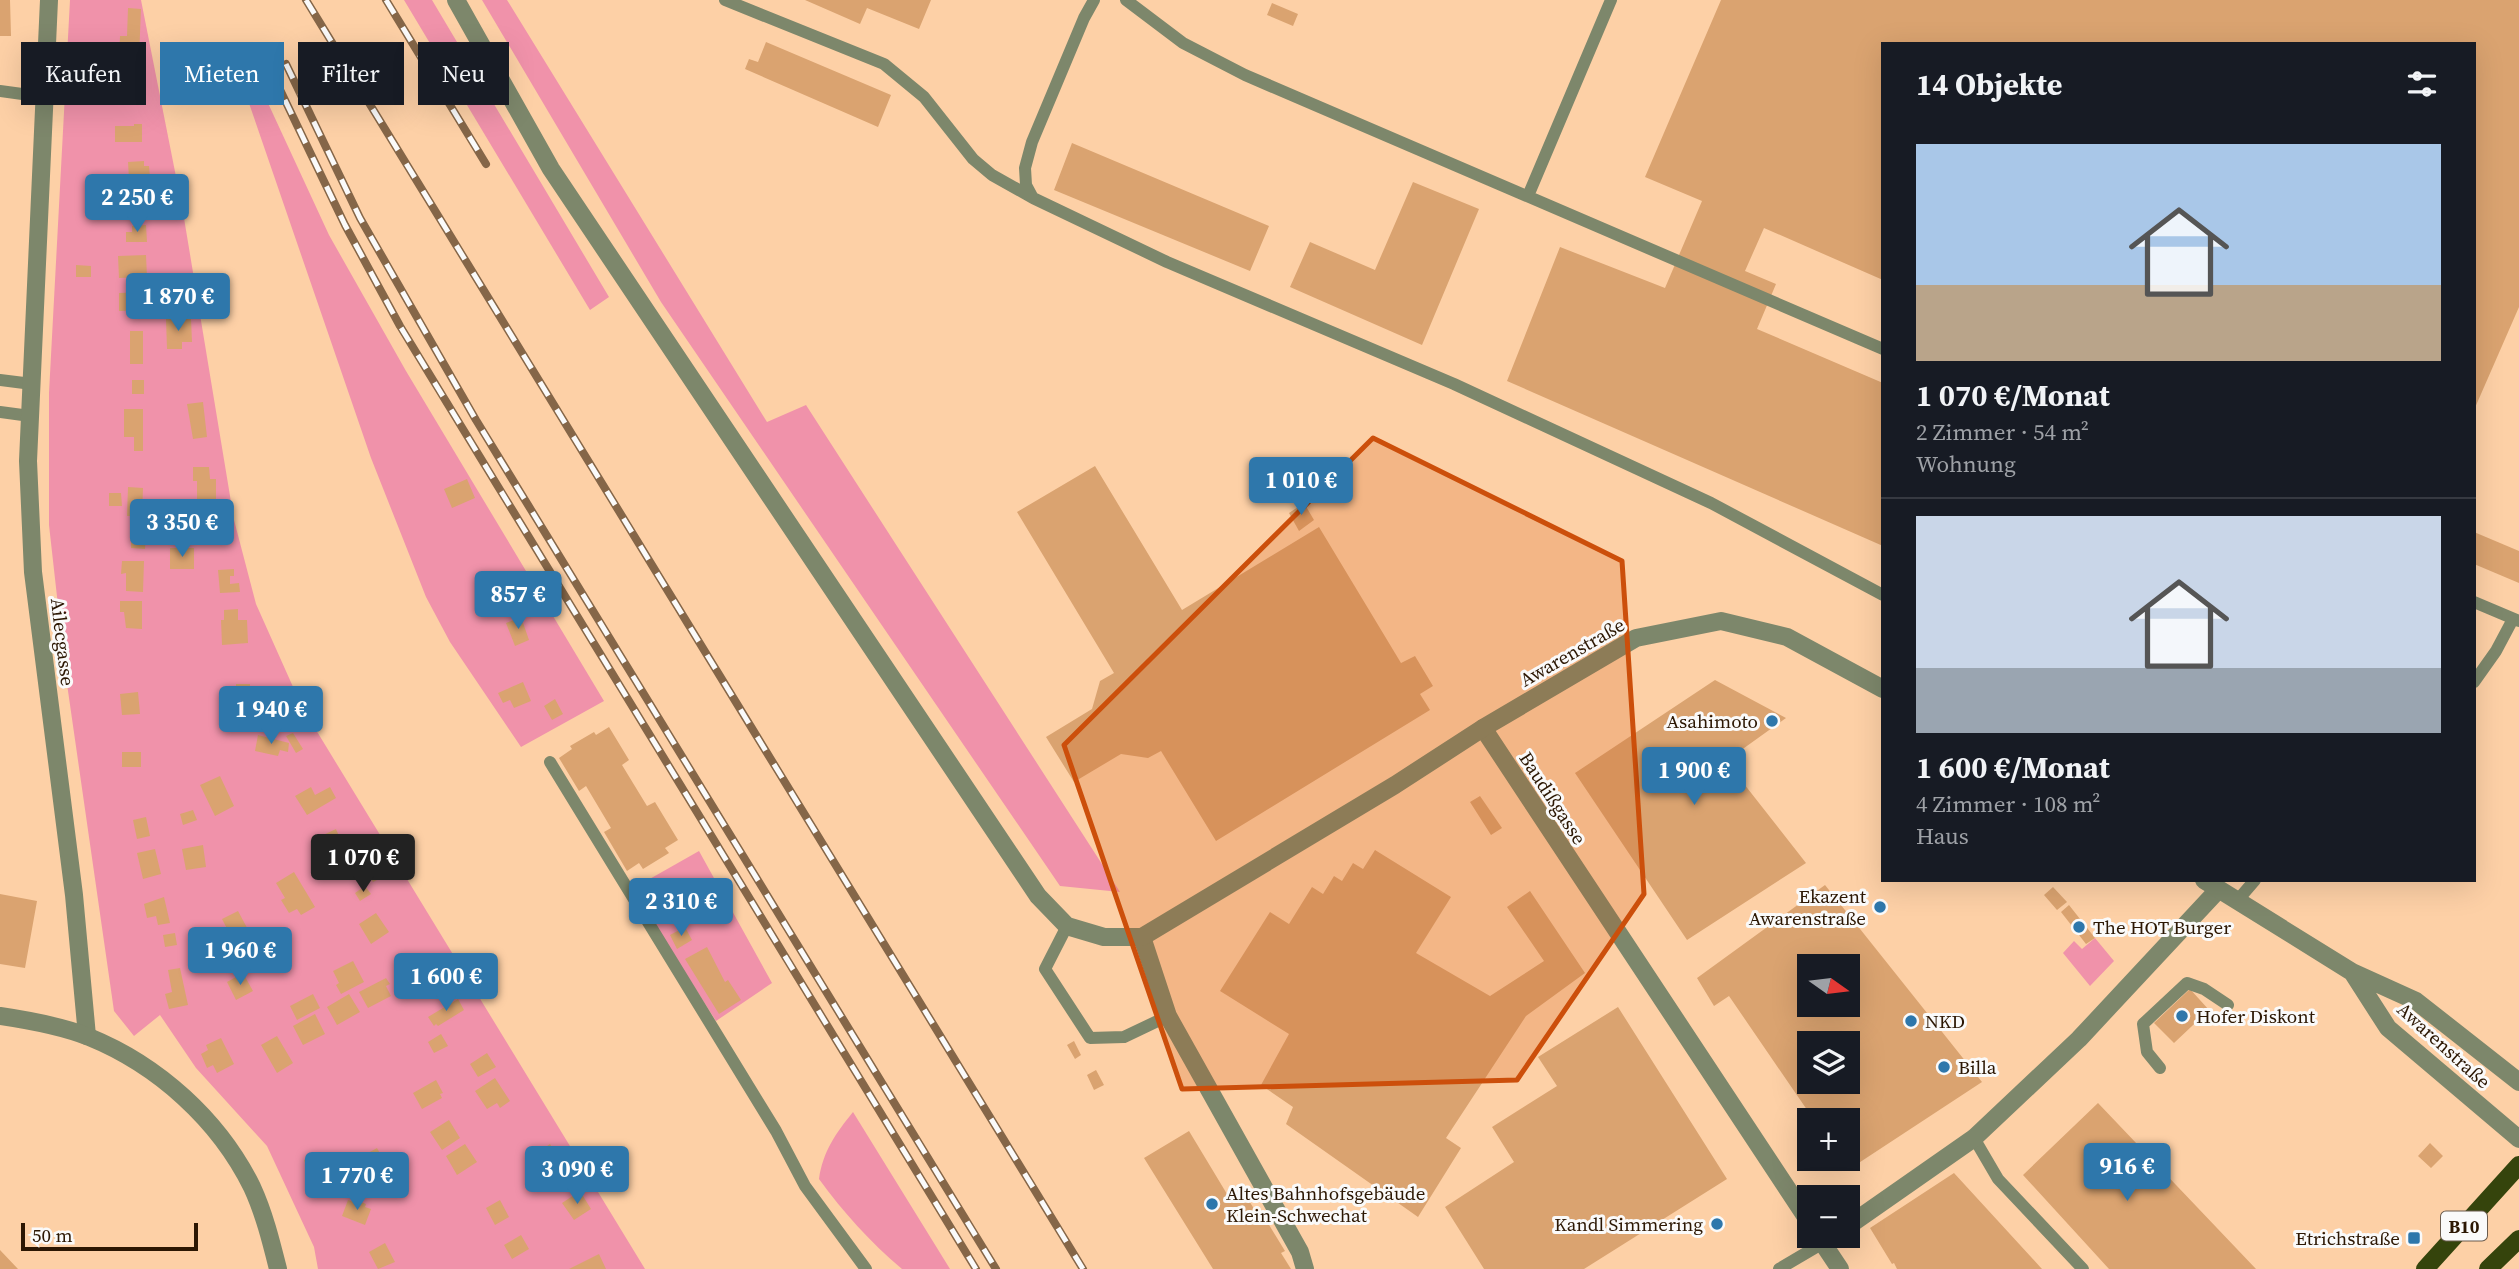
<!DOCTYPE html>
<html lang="de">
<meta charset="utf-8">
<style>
:root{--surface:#171b24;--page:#242831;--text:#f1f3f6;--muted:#9ea1a6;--line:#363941;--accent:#2e77ab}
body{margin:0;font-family:"Source Serif 4",serif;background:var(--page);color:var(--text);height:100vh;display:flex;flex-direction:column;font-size:26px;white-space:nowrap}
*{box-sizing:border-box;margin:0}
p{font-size:23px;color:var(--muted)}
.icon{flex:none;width:38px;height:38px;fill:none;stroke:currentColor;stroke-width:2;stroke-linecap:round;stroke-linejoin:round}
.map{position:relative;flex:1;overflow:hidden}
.sheet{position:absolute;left:1881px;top:42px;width:595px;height:840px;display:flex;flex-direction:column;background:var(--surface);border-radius:0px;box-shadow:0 7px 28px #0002}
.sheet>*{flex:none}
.hud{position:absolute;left:21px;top:42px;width:665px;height:63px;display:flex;gap:14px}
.needle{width:46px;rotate:104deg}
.controls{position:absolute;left:1797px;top:954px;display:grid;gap:14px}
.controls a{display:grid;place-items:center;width:63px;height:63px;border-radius:0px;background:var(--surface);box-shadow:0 7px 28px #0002;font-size:35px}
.scale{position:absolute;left:21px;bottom:18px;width:177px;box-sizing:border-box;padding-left:7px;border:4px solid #2c1703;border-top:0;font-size:19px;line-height:24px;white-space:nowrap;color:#2c1703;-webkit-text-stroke:5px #fafafa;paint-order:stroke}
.price{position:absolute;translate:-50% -60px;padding:0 16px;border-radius:7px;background:var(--accent);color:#fff;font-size:23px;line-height:46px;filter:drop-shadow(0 2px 4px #0008)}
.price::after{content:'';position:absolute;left:50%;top:42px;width:21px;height:16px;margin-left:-10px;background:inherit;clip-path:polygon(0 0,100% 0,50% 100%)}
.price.on{background:#222;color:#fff}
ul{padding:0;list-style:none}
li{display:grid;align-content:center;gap:14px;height:371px;padding:0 35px}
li+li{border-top:2px solid var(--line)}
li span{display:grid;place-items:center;height:217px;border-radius:0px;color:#555}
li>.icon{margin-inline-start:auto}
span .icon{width:126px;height:126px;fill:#fffc;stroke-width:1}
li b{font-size:30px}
h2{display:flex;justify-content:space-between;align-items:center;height:84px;padding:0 35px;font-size:30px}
.tag{padding:0 24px;border-radius:0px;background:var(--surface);box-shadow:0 7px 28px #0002;font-size:24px;line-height:63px}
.tag.on{background:var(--accent);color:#fff}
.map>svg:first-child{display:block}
.green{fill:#f092aa}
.building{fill:#daa370;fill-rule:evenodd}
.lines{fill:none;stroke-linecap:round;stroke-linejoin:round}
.service{stroke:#7d876b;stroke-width:12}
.minor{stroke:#7d876b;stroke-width:18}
.tertiary{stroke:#7d876b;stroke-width:18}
.primary{stroke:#35440c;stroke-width:18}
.rail-casing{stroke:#856648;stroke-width:8}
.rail{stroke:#fafafa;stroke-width:5;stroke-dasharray:16;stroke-linecap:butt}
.marked{fill:#cc4f0b;fill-opacity:0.2;stroke:#cc4f0b;stroke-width:5;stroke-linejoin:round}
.poi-dot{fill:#2e77ab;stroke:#fafafa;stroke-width:2.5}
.labels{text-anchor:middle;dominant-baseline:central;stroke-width:6;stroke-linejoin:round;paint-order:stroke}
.shield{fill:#fafafa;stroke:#6a5b4d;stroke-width:2}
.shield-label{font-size:18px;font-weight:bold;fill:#2c1703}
.street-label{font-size:19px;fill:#2c1703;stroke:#fafafa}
.poi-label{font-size:19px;fill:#2c1703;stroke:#fafafa;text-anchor:start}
</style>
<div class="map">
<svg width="2519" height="1269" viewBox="0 0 2519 1269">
<rect width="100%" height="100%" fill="#fdd0a6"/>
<path class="green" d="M 70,0 L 141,0 L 183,212 L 234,520 L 256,604 L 302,707 L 645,1269 L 318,1269 L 314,1247 L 267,1146 L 196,1068 L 160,1015 L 134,1036 L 114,1011 L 66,677 L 49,525 L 49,393 Z
M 404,0 L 432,0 L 609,297 L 590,310 Z
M 482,0 L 507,0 L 767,422 L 806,405 L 1120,892 L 1060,886 L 661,302 Z
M 255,75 L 329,235 L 406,371 L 604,701 L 521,747 L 450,642 L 426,597 L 371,458 L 241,80 Z
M 699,851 L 772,983 L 716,1021 L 632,889 Z
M 2095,938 L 2114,961 L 2090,986 L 2063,953 L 2074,941 L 2082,949 Z
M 853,1112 L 950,1269 L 902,1269 C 870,1242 843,1212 819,1179 C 823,1151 836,1133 853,1112 Z"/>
<path class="building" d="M 0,0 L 10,0 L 11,36 L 0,36 Z
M 805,0 L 931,0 L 919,29 L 867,8 L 860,24 Z
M 1721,0 L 2519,0 L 2519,307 L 2474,410 L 2474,44 L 1883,44 L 1883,280 L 1764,228 L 1745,271 L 1776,284 L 1757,329 L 1883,383 L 1883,546 L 1507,381 L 1560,247 L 1665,288 L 1702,201 L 1645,177 Z
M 1272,3 L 1298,14 L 1293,26 L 1267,15 Z
M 128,8 L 141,9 L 139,58 L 119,57 L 120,36 L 127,36 Z
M 766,42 L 891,95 L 878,127 L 745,69 L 749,59 L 758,62 Z
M 138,69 L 140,98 L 121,100 L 119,71 Z
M 134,124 L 142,124 L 142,142 L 115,142 L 115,126 L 134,126 Z
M 1072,143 L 1269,226 L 1250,271 L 1054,190 Z
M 144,161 L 144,166 L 149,166 L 150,177 L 129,179 L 128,162 Z
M 1413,182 L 1479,209 L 1422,345 L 1290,287 L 1310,242 L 1375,270 Z
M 146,225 L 147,242 L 126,242 L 126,232 L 132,232 L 132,226 Z
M 146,255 L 147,277 L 119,278 L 118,256 Z
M 76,265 L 91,266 L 91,277 L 76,277 Z
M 146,292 L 146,310 L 119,311 L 119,293 Z
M 166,319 L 191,319 L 192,342 L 182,342 L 182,349 L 167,349 Z
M 130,331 L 143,331 L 143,364 L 130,364 Z
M 132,380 L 144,380 L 144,394 L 132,394 Z
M 203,402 L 207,437 L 193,439 L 187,404 Z
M 124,409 L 143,409 L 143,451 L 134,451 L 134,437 L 124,437 Z
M 1095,466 L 1182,610 L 1319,527 L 1401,663 L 1415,656 L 1433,686 L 1420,694 L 1430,710 L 1216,841 L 1161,751 L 1148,758 L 1121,754 L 1074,782 L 1046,737 L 1092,709 L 1100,681 L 1114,673 L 1017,512 Z
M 193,467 L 209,467 L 210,479 L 216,479 L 216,499 L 197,499 L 197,481 L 193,481 Z
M 467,479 L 475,498 L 452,508 L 444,489 Z
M 128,487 L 143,488 L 142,516 L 127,516 Z
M 109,493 L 121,493 L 122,506 L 109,506 Z
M 1304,503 L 1314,520 L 1299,531 L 1289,513 Z
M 2474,532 L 2519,551 L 2519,583 L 2474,564 Z
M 131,536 L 146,536 L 145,549 L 131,548 Z
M 170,548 L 194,548 L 194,569 L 170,569 Z
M 122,561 L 144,561 L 143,592 L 126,591 L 126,573 L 121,574 Z
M 234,569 L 234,576 L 230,576 L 230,584 L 239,583 L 240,592 L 220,593 L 218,570 Z
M 120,601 L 142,601 L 142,629 L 126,628 L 124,612 L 120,612 Z
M 238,609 L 238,620 L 247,620 L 248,643 L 222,645 L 221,620 L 224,620 L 224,610 Z
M 521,617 L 529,640 L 515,646 L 506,623 Z
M 1715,680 L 1786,718 L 1726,761 L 1806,863 L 1687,940 L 1575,773 Z
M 523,682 L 531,701 L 514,708 L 510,700 L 503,703 L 498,693 Z
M 236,684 L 250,684 L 250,707 L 272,707 L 272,732 L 236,732 L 236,701 L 230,701 L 230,689 L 236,690 Z
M 138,692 L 140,714 L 122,715 L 120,694 Z
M 555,699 L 563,714 L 552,720 L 544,706 Z
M 609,727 L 629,760 L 622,765 L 647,806 L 655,802 L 678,840 L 665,848 L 669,853 L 643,869 L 639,863 L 627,871 L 604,832 L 611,828 L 586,786 L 579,791 L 559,758 L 572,749 L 570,746 L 594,732 L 596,735 Z
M 293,733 L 303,749 L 296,753 L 286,736 Z
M 258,735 L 289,743 L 288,752 L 280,750 L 278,756 L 255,751 Z
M 122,752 L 141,752 L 141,767 L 122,767 Z
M 220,776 L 234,806 L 215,816 L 200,785 Z
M 311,787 L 315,795 L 330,787 L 336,798 L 307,815 L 295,796 Z
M 1480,796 L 1502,828 L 1491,835 L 1470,802 Z
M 193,810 L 197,820 L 183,825 L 180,814 Z
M 146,817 L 150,836 L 137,839 L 133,820 Z
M 336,829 L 345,850 L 329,858 L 319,837 Z
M 359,839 L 366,850 L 368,849 L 380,869 L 377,871 L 381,878 L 373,882 L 351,844 Z
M 203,845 L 206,867 L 186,870 L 182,849 Z
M 155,849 L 161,874 L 143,879 L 137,853 Z
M 1375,850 L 1451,897 L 1416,953 L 1490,996 L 1544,961 L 1507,907 L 1530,891 L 1585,973 L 1526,1016 L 1446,1138 L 1461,1148 L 1418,1217 L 1286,1124 L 1293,1107 L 1261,1085 L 1289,1034 L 1220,991 L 1270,912 L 1289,924 L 1312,887 L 1323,894 L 1334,876 L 1342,881 L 1353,863 L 1363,869 Z
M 294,872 L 315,907 L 301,915 L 297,909 L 289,913 L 281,900 L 285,898 L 276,883 Z
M 1825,885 L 1982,1082 L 1848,1170 L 1840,1158 L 1848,1158 L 1848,1120 L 1814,1120 L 1729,996 L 1714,1006 L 1697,978 ZM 1810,966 L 1848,966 L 1848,1004 L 1810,1004 ZM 1810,1043 L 1848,1043 L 1848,1082 L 1810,1082 Z
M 365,886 L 371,894 L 360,901 L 355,893 Z
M 2053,887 L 2067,902 L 2057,910 L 2044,895 Z
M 0,894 L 37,901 L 25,968 L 0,964 Z
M 164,897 L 170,923 L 158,925 L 156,916 L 147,918 L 144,904 Z
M 672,899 L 678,909 L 659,920 L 653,910 Z
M 2069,905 L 2095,938 L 2086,944 L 2061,912 Z
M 238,911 L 252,937 L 236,946 L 222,919 Z
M 376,913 L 389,932 L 371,944 L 359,924 Z
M 685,927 L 692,940 L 677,949 L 670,935 Z
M 175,933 L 177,945 L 165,947 L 163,935 Z
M 707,947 L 725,982 L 728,980 L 741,1000 L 719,1014 L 685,959 Z
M 353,961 L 364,982 L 341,994 L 336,985 L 339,983 L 333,971 Z
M 180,968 L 188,1005 L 169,1009 L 165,994 L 172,992 L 168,970 Z
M 243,973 L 253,991 L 236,1000 L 227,982 Z
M 386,978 L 390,984 L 386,986 L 391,996 L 368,1008 L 359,992 Z
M 2190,989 L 2209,1010 L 2174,1043 L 2154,1023 Z
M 313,994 L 320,1008 L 297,1020 L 290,1006 Z
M 349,994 L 360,1012 L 337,1025 L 327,1007 Z
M 458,999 L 464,1010 L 438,1026 L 436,1024 L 434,1026 L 428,1017 Z
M 1618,1007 L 1727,1179 L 1584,1269 L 1484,1269 L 1445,1207 L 1514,1162 L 1492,1127 L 1557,1086 L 1538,1057 Z
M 315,1014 L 325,1034 L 303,1045 L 293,1026 Z
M 441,1034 L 448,1046 L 434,1053 L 428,1042 Z
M 277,1036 L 293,1063 L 277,1073 L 261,1045 Z
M 221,1038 L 234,1064 L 217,1073 L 213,1065 L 207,1068 L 201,1054 L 208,1050 L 206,1045 Z
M 1074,1041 L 1081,1055 L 1075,1059 L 1067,1045 Z
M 487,1053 L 496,1067 L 478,1077 L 470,1064 Z
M 1096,1070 L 1104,1085 L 1094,1090 L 1087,1075 Z
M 495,1078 L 510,1101 L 500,1108 L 497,1103 L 487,1109 L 475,1091 Z
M 436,1080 L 443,1093 L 440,1094 L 442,1098 L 422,1109 L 413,1093 Z
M 2098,1103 L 2256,1269 L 2109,1269 L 2023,1175 Z
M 449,1120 L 460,1138 L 442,1150 L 430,1132 Z
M 1189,1131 L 1230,1199 L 1243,1191 L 1256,1212 L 1260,1210 L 1285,1251 L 1281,1253 L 1291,1269 L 1213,1269 L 1144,1158 Z
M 2430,1143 L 2443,1156 L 2431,1168 L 2418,1156 Z
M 465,1144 L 477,1162 L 457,1175 L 446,1156 Z
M 550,1144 L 565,1168 L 552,1176 L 537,1153 Z
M 377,1148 L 387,1166 L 367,1177 L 357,1159 Z
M 325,1153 L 333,1174 L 323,1177 L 321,1172 L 309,1176 L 304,1160 Z
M 1954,1173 L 2042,1269 L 1897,1269 L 1894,1263 L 1892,1264 L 1870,1228 Z
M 580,1191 L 591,1209 L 574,1220 L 562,1203 Z
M 355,1199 L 366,1204 L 365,1207 L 371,1209 L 365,1225 L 342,1216 L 348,1200 L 354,1202 Z
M 500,1200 L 509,1217 L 495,1225 L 486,1208 Z
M 521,1235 L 529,1249 L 512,1259 L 504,1245 Z
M 385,1243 L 395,1262 L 378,1269 L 369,1252 Z
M 0,1250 L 18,1269 L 0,1269 Z
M 599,1254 L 606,1269 L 569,1269 Z"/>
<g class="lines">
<path class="service" d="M 725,0 L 884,64 L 924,97 L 973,159 L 992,175 L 1033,198
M 1094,0 L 1084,18 L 1032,142 L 1025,168 L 1026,185 L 1033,198 L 1167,262 L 1454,384 L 1711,503 L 1883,595
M 1126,0 L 1183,43 L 1245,75 L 1883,349
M 0,91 L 44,97
M 1528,196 L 1611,0
M 0,380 L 32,384
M 0,412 L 30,416
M 2474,602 L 2519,621
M 2474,682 L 2496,651 L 2513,619
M 550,762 L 776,1131 L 805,1186 L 866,1269
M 2237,901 L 2255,880
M 1067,926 L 1045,969 L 1090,1038 L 1124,1037 L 1168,1016
M 2160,1068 L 2147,1052 L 2143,1024 L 2187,983 L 2204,989 L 2228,1005
M 1974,1138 L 1998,1179 L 2083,1269
M 1779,1269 L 1823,1243"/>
<path class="minor" d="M 49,0 L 28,461 L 33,572 L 74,895 L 87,1036
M 1483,728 L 1810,1223
M 1142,937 L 1168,1016 L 1300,1252 L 1305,1269
M 1848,1226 L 1974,1138 L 2079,1039 L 2218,890
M 1818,1236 L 1840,1269"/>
<path class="tertiary" d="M 456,0 L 551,169 L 1038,896 L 1067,926 L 1104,937 L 1142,937 L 1395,785 L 1483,728 L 1636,638 L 1721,621 L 1787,637 L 1883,689
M 2204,880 L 2352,972 L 2416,1001 L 2519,1082
M 2352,972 L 2388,1028 L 2519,1139
M 0,1016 C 27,1020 64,1027 89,1037 C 158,1065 219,1120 252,1187 C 264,1213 271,1241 278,1269"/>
<path class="primary" d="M 2425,1269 L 2519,1165
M 2488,1269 L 2519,1239"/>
<g class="rail-casing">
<path id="rail" d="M 306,0 L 1083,1269
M 386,0 L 486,164
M 286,64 L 360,218 L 476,420 L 996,1269
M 271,71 L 345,225 L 400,326 L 976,1269"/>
</g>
<use href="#rail" class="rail"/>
</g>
<path class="marked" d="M 1373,438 L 1622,561 L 1644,894 L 1517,1080 L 1182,1089 L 1064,745 Z"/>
<g class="poi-dot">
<circle cx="1772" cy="721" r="7"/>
<circle cx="1880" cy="907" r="7"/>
<circle cx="2079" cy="927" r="7"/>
<circle cx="2182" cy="1016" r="7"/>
<circle cx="1911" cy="1021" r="7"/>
<circle cx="1944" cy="1067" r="7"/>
<circle cx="1212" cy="1204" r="7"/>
<circle cx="1717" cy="1224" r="7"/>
<rect x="2407" y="1231" width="14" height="14" rx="3.5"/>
</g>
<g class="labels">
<rect class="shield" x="2441" y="1211.5" width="46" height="29" rx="5"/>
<g class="shield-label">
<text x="2464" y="1226">B10</text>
</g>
<g class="street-label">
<text transform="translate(63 642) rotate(83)">Ailecgasse</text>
<text transform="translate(1572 652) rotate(-30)">Awarenstraße</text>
<text transform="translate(1553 798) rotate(57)">Baudißgasse</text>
<text transform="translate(2444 1045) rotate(42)">Awarenstraße</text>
</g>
<g class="poi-label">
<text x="1758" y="721" text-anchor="end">Asahimoto</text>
<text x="1866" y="896" text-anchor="end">Ekazent<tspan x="1866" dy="22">Awarenstraße</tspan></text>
<text x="2093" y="927">The HOT Burger</text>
<text x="2196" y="1016">Hofer Diskont</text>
<text x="1925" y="1021">NKD</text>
<text x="1958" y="1067">Billa</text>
<text x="1226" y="1193">Altes Bahnhofsgebäude<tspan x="1226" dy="22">Klein-Schwechat</tspan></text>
<text x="1703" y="1224" text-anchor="end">Kandl Simmering</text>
<text x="2400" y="1238" text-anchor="end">Etrichstraße</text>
</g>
</g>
</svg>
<div class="controls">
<a><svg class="needle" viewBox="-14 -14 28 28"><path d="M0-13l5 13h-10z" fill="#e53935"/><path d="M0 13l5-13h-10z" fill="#9ea1a6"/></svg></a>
<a><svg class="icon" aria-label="layers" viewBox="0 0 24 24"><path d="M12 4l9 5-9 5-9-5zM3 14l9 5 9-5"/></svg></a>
<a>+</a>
<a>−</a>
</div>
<div class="scale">50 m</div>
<b class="price" style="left:137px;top:234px">2 250 €</b>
<b class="price" style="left:178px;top:333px">1 870 €</b>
<b class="price" style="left:1301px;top:517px">1 010 €</b>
<b class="price" style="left:182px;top:559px">3 350 €</b>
<b class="price" style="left:518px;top:631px">857 €</b>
<b class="price" style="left:271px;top:746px">1 940 €</b>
<b class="price" style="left:1694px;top:807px">1 900 €</b>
<b class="price on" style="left:363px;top:894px">1 070 €</b>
<b class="price" style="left:681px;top:938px">2 310 €</b>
<b class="price" style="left:240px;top:987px">1 960 €</b>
<b class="price" style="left:446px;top:1013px">1 600 €</b>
<b class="price" style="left:2127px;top:1203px">916 €</b>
<b class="price" style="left:577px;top:1206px">3 090 €</b>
<b class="price" style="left:357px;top:1212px">1 770 €</b>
<div class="hud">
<a class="tag">Kaufen</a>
<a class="tag on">Mieten</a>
<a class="tag">Filter</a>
<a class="tag">Neu</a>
</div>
<section class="sheet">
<h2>14 Objekte<svg class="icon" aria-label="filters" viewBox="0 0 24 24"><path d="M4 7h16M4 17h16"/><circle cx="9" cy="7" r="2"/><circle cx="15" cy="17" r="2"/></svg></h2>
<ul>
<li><span style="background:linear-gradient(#a9c7e8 65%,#b9a48a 0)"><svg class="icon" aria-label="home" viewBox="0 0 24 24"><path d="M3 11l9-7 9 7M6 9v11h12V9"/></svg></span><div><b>1 070 €/Monat</b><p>2 Zimmer · 54 m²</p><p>Wohnung</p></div></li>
<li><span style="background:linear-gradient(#c9d6e8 70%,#9aa5b1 0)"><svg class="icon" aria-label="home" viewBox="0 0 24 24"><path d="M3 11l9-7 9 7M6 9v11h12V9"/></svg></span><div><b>1 600 €/Monat</b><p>4 Zimmer · 108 m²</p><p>Haus</p></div></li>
</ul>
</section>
</div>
